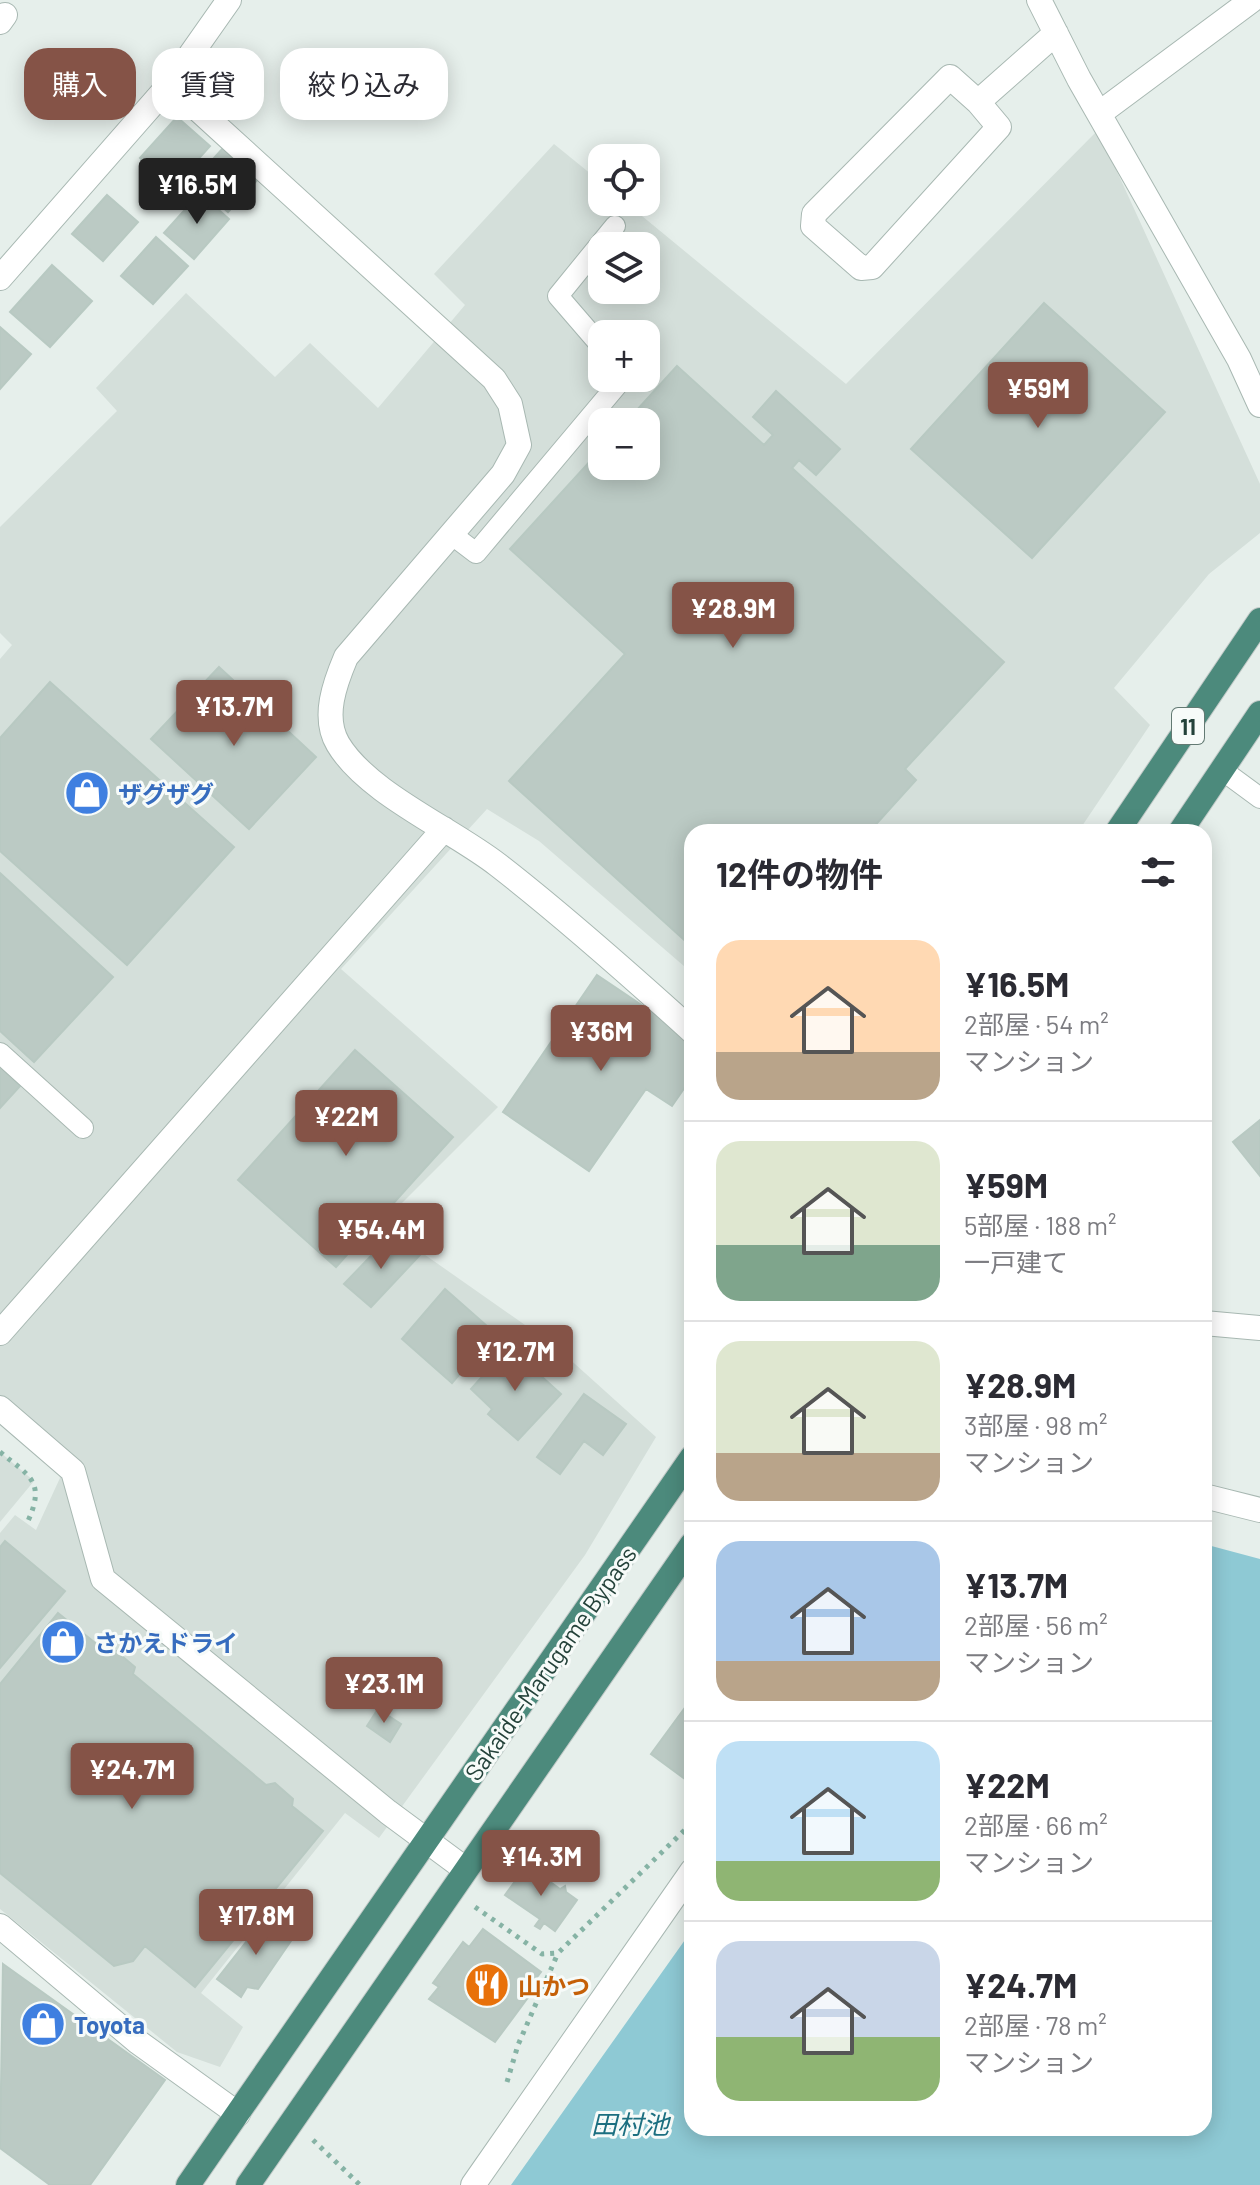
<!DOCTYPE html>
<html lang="ja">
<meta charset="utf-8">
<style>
:root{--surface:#fff;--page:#f2f2f3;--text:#2b2b33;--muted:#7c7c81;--line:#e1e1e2;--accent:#855347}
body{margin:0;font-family:Barlow,"Noto Sans JP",sans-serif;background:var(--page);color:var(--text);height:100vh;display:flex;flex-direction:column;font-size:30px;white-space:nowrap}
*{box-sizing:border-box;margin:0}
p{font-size:26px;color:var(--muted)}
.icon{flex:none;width:44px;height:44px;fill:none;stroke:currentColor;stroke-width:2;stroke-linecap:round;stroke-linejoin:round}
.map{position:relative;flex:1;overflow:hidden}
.details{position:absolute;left:684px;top:824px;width:528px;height:1312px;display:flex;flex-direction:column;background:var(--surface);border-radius:24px;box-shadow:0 4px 20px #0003}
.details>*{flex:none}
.top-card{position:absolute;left:24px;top:48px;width:540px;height:72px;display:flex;gap:16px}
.controls{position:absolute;left:588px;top:144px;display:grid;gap:16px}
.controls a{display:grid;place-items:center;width:72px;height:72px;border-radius:16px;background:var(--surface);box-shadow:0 4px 20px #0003;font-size:40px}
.price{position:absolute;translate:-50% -68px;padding:0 18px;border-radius:8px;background:var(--accent);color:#fff;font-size:26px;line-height:52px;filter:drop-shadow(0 2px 4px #0008)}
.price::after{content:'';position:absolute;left:50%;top:48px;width:24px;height:18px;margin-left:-12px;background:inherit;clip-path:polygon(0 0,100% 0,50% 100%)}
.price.selected{background:#222;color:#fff}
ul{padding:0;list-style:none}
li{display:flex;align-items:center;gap:24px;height:200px;padding:0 32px}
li+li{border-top:2px solid var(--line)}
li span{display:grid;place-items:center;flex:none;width:224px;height:160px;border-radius:24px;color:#555}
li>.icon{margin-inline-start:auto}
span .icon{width:96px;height:96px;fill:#fffc;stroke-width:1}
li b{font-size:34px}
h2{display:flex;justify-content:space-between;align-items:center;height:96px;padding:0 32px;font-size:34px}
.chip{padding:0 28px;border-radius:24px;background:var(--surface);box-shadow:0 4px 20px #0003;font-size:28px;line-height:72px}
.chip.selected{background:var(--accent);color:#fff}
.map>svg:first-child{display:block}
.built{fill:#d4dfda;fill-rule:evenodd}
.water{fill:#8ec9d4}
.building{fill:#bbcac4;stroke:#b8c9c2;stroke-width:2}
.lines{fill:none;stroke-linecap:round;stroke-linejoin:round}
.service-casing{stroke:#a8b8b2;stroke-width:22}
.minor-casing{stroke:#a8b8b2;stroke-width:26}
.trunk-casing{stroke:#c2cac8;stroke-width:26}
.path{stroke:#86b3a5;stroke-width:5;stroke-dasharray:4 6;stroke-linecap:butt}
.service{stroke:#fff;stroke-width:20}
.minor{stroke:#fff;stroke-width:24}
.trunk{stroke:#4c8a7c;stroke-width:24}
.labels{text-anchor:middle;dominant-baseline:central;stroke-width:6;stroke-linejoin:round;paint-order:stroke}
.shield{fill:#f7fbf9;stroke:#637a73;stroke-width:2}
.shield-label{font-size:22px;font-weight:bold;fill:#24423a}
.shop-label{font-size:24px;font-weight:bold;fill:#366cbe;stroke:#f7fbf9;text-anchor:start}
.street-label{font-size:24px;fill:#24423a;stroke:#f7fbf9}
.food-label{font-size:24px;font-weight:bold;fill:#c56008;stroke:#f7fbf9;text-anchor:start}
.water-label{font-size:26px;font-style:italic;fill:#1c6f80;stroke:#f7fbf9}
</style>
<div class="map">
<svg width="1260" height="2185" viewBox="0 0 1260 2185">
<rect width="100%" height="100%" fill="#e6efeb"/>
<path class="built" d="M 1098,130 L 1260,484 L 1260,533 L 1209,574 L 1114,688 L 1150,725 L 1078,832 L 692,832 L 692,973 L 539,841 L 487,809 L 341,969 L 498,1107 L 381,1224 L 555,1346 L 656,1437 L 585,1555 L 379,1838 L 345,1813 L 201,1993 L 243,2027 L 220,2067 L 177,2052 L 0,1909 L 0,1533 L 15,1515 L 36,1530 L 60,1478 L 57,1466 L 0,1416 L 0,659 L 12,645 L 0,633 L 0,527 L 117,411 L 96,388 L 186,293 L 275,377 L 310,343 L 378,408 L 465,305 L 434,274 L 554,144 L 602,183 L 602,202 L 625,202 L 846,384 ZM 602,246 L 646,246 L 646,290 L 602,290 ZM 602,334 L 646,334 L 646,378 L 602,378 ZM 602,422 L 646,422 L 646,466 L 602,466 Z
M 0,1452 L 34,1481 L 0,1522 Z"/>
<path class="water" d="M 1204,1544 L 1260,1559 L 1260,2185 L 511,2185 L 692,1930 L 692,2128 L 1204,2128 Z"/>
<path class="building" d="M 177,117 L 210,146 L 173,187 L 140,158 Z
M 225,146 L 260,177 L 228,212 L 193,181 Z
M 200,193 L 229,219 L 194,259 L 164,233 Z
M 107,195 L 138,222 L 103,261 L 72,234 Z
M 156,237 L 188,266 L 153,304 L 121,276 Z
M 52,265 L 92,301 L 50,347 L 10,312 Z
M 1044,303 L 1165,412 L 1032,558 L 911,449 Z
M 0,327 L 31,354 L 0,389 Z
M 677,366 L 764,445 L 773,435 L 753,417 L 776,391 L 840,449 L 816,475 L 799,460 L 792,468 L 1004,662 L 905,769 L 916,780 L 869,832 L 692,832 L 692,947 L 509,781 L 625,654 L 510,549 L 602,448 L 602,466 L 646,466 L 646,422 L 626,422 Z
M 219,667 L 316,757 L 249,829 L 151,739 Z
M 50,682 L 234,847 L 127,965 L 0,851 L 0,738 Z
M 0,873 L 113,977 L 34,1062 L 0,1031 Z
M 597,975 L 692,1039 L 692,1077 L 672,1106 L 646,1089 L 589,1171 L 503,1112 Z
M 355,1050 L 453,1137 L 336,1267 L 238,1180 Z
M 0,1067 L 20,1086 L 0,1108 Z
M 1260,1120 L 1260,1176 L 1233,1142 Z
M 390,1236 L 420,1255 L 371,1307 L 344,1284 Z
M 445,1289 L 495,1333 L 452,1383 L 402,1339 Z
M 509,1347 L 561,1394 L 518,1440 L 488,1414 L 492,1409 L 471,1389 Z
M 584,1394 L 626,1424 L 603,1455 L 584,1441 L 560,1474 L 537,1457 Z
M 5,1541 L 65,1591 L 0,1668 L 0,1547 Z
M 58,1613 L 104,1650 L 110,1646 L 135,1667 L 133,1674 L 266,1785 L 275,1783 L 293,1799 L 292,1806 L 323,1831 L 195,1987 L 145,1946 L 133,1961 L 114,1966 L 0,1873 L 0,1684 Z
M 692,1698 L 692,1777 L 689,1782 L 651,1754 Z
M 378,1709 L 401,1724 L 390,1742 L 367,1726 Z
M 527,1865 L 560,1889 L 565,1886 L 566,1892 L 577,1900 L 555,1931 L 544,1923 L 540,1929 L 535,1926 L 540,1919 L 505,1895 Z
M 268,1914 L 293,1938 L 258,1989 L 247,1987 L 241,1997 L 217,1979 Z
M 483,1929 L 541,1972 L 534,1981 L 538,1984 L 495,2042 L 429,1999 L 439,1987 L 433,1983 L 463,1942 L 469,1947 Z
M 3,1964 L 165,2080 L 90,2185 L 50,2185 L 0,2148 Z"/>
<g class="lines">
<g class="service-casing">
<path id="service" d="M 602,347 L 558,296 L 615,226
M 451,534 L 476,553 L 623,378
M 1222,770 L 1260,798
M 0,1053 L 83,1128"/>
</g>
<g class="minor-casing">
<path id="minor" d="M 1039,0 L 1079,79 L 1239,359 L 1260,405
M 0,22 L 5,15
M 170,84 L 494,379 L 510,404 L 519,445 L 503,474 L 346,657 C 335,683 322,717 338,744 C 367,793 452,829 498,865 C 565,917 629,974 692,1031
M 978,102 L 999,127 L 872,267 L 861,268 L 813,226 L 814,214 L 950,77 L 978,102 L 1056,33
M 1100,113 L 1252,0
M 0,278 L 170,84 L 229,0
M 1204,1323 L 1260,1328
M 0,1333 L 444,829
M 0,1408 L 73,1471 L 103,1579 L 388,1812 L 465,1869
M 1204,1496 L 1260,1510
M 0,1926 L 138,2042 L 238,2114
M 473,2185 L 692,1871"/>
</g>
<g class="trunk-casing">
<path id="trunk" d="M 1117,832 L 1260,620
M 1180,832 L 1260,713
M 188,2185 L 692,1457
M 248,2185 L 692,1544"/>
</g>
<path class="path" d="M 0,1452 C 29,1476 46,1481 28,1521
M 475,1907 L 542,1954 L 558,1953 L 692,1823
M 507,2082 L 518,2045 L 558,1953
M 313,2140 L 360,2185"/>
<use href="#service" class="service"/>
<use href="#minor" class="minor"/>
<use href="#trunk" class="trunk"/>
</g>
<defs>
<g id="shop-disc" transform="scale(2.3)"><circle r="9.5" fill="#3f7fe0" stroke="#f7fbf9"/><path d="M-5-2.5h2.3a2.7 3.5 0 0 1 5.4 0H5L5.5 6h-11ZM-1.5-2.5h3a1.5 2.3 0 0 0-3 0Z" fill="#fff"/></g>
<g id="restaurant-disc" transform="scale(2.3)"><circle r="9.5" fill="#e8710a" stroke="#f7fbf9"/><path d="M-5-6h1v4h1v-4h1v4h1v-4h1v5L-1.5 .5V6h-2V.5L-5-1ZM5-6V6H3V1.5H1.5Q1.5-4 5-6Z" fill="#fff"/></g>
</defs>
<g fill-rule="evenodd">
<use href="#shop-disc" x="87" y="793"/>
<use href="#shop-disc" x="63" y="1642"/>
<use href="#restaurant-disc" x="487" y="1985"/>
<use href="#shop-disc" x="43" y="2024"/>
</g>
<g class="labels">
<rect class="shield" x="1172" y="708" width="32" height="36" rx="6"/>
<g class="shield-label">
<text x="1188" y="726">11</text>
</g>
<g class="shop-label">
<text x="118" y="793">ザグザグ</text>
<text x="94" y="1642">さかえドライ</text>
<text x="74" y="2024">Toyota</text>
</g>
<g class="street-label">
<text transform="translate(550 1663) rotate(-55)">Sakaide-Marugame Bypass</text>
</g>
<g class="food-label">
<text x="518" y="1985">山かつ</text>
</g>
<g class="water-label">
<text x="630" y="2123">田村池</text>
</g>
</g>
</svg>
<div class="controls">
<a><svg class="icon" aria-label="locate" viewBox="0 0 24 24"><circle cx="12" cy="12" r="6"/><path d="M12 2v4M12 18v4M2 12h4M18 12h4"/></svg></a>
<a><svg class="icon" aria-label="layers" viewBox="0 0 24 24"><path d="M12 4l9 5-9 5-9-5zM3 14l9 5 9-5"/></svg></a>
<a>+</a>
<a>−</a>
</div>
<b class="price selected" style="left:197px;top:226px">¥16.5M</b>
<b class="price" style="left:1038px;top:430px">¥59M</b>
<b class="price" style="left:733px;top:650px">¥28.9M</b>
<b class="price" style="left:234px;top:748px">¥13.7M</b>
<b class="price" style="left:601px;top:1073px">¥36M</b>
<b class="price" style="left:346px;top:1158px">¥22M</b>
<b class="price" style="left:381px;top:1271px">¥54.4M</b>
<b class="price" style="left:515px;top:1393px">¥12.7M</b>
<b class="price" style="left:384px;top:1725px">¥23.1M</b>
<b class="price" style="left:132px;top:1811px">¥24.7M</b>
<b class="price" style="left:541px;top:1898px">¥14.3M</b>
<b class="price" style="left:256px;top:1957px">¥17.8M</b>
<div class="top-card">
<a class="chip selected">購入</a>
<a class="chip">賃貸</a>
<a class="chip">絞り込み</a>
</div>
<section class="details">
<h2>12件の物件<svg class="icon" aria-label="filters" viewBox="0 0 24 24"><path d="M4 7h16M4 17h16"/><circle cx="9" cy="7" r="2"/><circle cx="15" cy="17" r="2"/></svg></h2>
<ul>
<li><span style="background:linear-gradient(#ffd9b3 70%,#b9a48a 0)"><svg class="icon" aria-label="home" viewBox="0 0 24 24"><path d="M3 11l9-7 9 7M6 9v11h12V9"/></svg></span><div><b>¥16.5M</b><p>2部屋 · 54 m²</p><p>マンション</p></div></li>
<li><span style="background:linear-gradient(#dfe7d0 65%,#7fa58c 0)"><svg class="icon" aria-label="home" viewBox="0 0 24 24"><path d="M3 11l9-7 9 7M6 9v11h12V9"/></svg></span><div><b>¥59M</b><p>5部屋 · 188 m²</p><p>一戸建て</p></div></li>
<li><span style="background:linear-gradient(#dfe7d0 70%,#b9a48a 0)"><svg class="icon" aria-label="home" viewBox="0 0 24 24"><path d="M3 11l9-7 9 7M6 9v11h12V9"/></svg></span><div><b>¥28.9M</b><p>3部屋 · 98 m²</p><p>マンション</p></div></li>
<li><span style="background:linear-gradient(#a9c7e8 75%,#b9a48a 0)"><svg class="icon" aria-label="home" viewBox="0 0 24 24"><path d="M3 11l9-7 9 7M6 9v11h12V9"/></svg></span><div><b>¥13.7M</b><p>2部屋 · 56 m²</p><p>マンション</p></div></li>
<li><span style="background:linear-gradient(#bfe0f5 75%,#8fb573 0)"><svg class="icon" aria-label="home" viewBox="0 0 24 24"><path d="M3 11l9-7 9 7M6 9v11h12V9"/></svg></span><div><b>¥22M</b><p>2部屋 · 66 m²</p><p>マンション</p></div></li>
<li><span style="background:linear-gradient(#c9d6e8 60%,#8fb573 0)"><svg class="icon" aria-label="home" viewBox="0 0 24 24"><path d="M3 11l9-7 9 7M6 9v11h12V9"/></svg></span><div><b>¥24.7M</b><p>2部屋 · 78 m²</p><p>マンション</p></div></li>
</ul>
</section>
</div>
